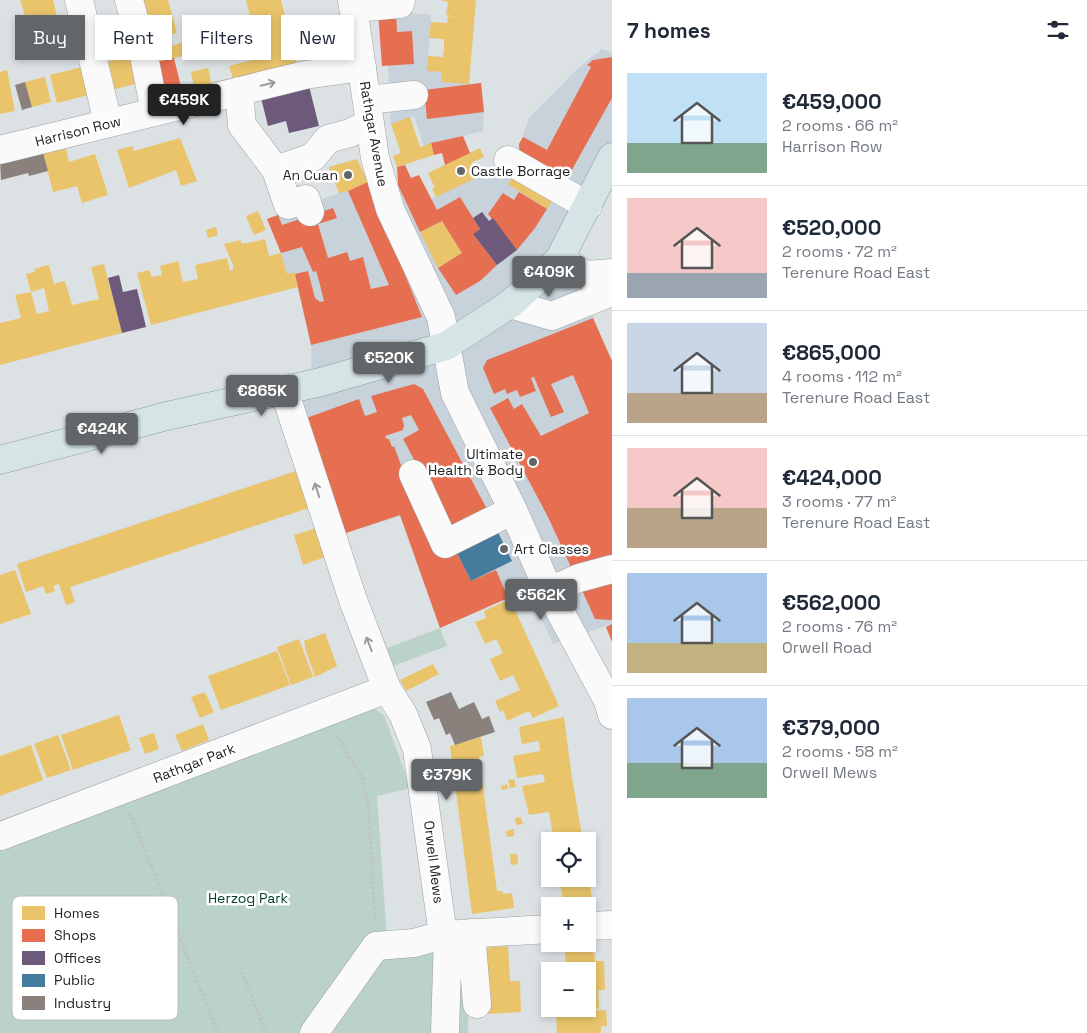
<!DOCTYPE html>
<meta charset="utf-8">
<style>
:root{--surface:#fff;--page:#f6f6f7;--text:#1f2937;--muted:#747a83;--line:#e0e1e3;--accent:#626668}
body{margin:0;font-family:"Space Grotesk",sans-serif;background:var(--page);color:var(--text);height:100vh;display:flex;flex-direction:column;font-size:19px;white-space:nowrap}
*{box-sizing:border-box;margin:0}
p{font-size:16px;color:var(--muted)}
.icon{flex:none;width:28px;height:28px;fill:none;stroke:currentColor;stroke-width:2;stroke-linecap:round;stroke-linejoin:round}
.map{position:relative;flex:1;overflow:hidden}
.sheet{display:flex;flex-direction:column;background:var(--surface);width:475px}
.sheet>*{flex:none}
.hud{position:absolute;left:15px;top:15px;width:475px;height:45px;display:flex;gap:10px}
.fabs{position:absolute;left:541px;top:832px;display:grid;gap:10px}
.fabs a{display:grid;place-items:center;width:55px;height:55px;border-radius:0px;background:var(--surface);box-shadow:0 2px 8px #0003;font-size:25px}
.price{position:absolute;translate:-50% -42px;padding:0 11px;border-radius:5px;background:var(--accent);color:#fff;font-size:16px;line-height:32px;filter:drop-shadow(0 1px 2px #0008)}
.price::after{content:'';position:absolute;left:50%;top:30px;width:15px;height:11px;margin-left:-8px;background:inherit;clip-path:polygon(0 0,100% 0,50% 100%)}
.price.active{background:#222;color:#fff}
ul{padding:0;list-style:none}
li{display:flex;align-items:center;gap:15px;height:125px;padding:0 15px}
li+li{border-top:1px solid var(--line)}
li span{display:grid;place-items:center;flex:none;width:140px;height:100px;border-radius:0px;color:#555}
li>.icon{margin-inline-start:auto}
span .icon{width:60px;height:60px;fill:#fffc;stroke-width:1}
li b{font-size:21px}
h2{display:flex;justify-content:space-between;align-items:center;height:60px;padding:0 15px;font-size:21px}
.pill{padding:0 18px;border-radius:0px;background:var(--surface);box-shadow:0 2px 8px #0003;font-size:18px;line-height:45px}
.pill.active{background:var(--accent);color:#fff}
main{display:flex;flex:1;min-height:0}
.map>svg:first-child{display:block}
.built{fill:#c8d2da}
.green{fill:#bad2c7}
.homes{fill:#e9c46a}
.shops{fill:#e76f51}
.offices{fill:#6d597a}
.public{fill:#457b9d}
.industry{fill:#8a817c}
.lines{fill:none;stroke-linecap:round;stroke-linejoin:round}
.minor-casing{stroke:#9da1a4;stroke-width:29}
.major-casing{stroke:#879fa3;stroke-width:29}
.path{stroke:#c0c2c2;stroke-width:3;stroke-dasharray:2.5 2.5;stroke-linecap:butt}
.minor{stroke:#fafafb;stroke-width:28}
.major{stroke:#d6e4e6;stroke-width:28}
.oneway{stroke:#989a9b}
.poi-dot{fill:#626668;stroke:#fff;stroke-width:2}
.labels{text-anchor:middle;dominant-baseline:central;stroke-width:5;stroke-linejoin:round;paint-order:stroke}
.street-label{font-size:14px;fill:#212426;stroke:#fff}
.poi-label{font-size:14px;fill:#212426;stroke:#fff;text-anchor:start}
.park-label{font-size:14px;fill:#03422a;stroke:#fff}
.key{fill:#fff;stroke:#bcbdbe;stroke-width:1}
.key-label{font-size:14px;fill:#212426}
</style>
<main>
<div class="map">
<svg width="612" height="1033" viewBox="0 0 612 1033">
<rect width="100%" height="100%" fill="#dce1e4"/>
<path class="built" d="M 396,11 L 431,15 L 427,71 L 442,72 L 469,84 L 481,83 L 484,112 L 483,131 L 424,146 L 414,116 L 391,124 L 388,66 Z
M 602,49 L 612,53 L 612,157 L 559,260 L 589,298 L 593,318 L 612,362 L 612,624 L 553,644 L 528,589 L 440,628 L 400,516 L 340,535 L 295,409 L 312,384 L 311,345 L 294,272 L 287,274 L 281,253 L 267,219 L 339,193 L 329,167 L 357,159 L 368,182 L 398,185 L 419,175 L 431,199 L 478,177 L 513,176 L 520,161 L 519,144 L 523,136 L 529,118 L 578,68 Z"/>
<path class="green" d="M 440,628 L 447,646 L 388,668 L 382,650 Z
M 371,707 L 384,715 L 408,781 L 417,795 L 408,789 L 377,796 L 388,954 L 459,949 L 468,1000 L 468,1033 L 0,1033 L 0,850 Z"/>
<path class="homes" d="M 20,0 L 53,0 L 57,16 L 28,24 Z
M 133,0 L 168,0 L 177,33 L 169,35 L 172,46 L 184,42 L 187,55 L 149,64 Z
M 246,0 L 281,0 L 289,30 L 282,31 L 285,41 L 290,40 L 297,65 L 234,82 L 229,66 L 252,60 L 247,40 L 224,46 L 221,32 L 252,24 Z
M 440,0 L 476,0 L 469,84 L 441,82 L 442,72 L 427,71 L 428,56 L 443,57 L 444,50 L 444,39 L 429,38 L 431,22 L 447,23 L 448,16 L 459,17 L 446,15 L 448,2 Z
M 199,18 L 202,27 L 187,31 L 184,22 Z
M 136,55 L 143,82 L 105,92 L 98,64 Z
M 90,65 L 97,93 L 57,103 L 50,75 Z
M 208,68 L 212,87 L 195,91 L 191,72 Z
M 7,70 L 15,111 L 0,114 L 0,72 Z
M 45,77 L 51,102 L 32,107 L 25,82 Z
M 410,117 L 420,147 L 431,143 L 434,155 L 397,167 L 393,156 L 401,153 L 391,124 Z
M 180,138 L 197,181 L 181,186 L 176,170 L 129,188 L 117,150 L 132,146 L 134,151 Z
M 65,144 L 69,162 L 95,154 L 108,195 L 82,203 L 77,186 L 53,192 L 42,149 Z
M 480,148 L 484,157 L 471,163 L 478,177 L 436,197 L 432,189 L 435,188 L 428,173 Z
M 357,159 L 368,182 L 348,191 L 339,193 L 329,167 Z
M 513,176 L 557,194 L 547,209 L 508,184 Z
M 258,211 L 266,230 L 254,235 L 246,216 Z
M 442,221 L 462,253 L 438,268 L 420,232 Z
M 216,227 L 218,235 L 208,238 L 206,230 Z
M 265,239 L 269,256 L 281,253 L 287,274 L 294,272 L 298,287 L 151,325 L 137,273 L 149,270 L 152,277 L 162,275 L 160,266 L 178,261 L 183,282 L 198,279 L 195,265 L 227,258 L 230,271 L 233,270 L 233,265 L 224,244 L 240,240 L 242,244 Z
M 104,264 L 122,333 L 0,365 L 0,323 L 21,318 L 15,295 L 31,292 L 37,314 L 49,311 L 44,288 L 31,292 L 26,274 L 35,272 L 34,269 L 49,265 L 54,284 L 65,281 L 72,305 L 99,299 L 91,267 Z
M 299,470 L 312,507 L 70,587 L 75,602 L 66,605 L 59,584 L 53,586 L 55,591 L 46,594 L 43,586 L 26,592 L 17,564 Z
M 316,528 L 325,557 L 303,565 L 294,535 Z
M 15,570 L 31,614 L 0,624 L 0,575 Z
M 510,599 L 559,706 L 533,718 L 529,711 L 507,721 L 503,710 L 500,712 L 495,701 L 520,690 L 513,675 L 500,681 L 490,659 L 503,653 L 496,639 L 485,644 L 475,622 L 486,618 L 484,611 Z
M 325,633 L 337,666 L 315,677 L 306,651 L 304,641 Z
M 299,639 L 313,677 L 291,685 L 277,647 Z
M 277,651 L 290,685 L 221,710 L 208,676 Z
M 433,664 L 439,674 L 406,691 L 400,680 Z
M 205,692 L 214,712 L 200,718 L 191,697 Z
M 119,715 L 131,750 L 73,770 L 61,735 Z
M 564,717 L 572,778 L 583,841 L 554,841 L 549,812 L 529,815 L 522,786 L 545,782 L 543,774 L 517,778 L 513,756 L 540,751 L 539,741 L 522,744 L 519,727 Z
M 203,724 L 209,740 L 182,751 L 175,735 Z
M 154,733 L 159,749 L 145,754 L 139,738 Z
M 58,735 L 71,770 L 47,778 L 34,744 Z
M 481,737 L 484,756 L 479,757 L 497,891 L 502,891 L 503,894 L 512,893 L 514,908 L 472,914 L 450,746 Z
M 31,745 L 43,780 L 0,796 L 0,756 Z
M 514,779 L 516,787 L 510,788 L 508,780 Z
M 507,784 L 508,789 L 502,790 L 501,786 Z
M 521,817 L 523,824 L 516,825 L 515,818 Z
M 514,829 L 514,836 L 507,837 L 506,831 Z
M 510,854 L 517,854 L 518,864 L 511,865 Z
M 560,879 L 589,879 L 592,898 L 563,902 Z
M 508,946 L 510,981 L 520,981 L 521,1012 L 486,1014 L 483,948 Z
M 594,951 L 595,961 L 604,961 L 605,990 L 598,990 L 599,1009 L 588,1009 L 588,971 L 566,971 L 565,952 Z
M 606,1010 L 607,1026 L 601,1026 L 601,1033 L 557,1033 L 556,1013 Z"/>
<path class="shops" d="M 396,11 L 397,32 L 412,31 L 414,64 L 382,66 L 378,12 Z
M 612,57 L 612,98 L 564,184 L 520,161 L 519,144 L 523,137 L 547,150 L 591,67 L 587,65 L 593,60 Z
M 174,58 L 183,95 L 157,101 L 149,64 Z
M 481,83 L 484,112 L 427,119 L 424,90 Z
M 463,136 L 470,153 L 445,165 L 442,153 L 434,155 L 431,143 Z
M 405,165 L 411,178 L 419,175 L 437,210 L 460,197 L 480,229 L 473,234 L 497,265 L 480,281 L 456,295 L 438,268 L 462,253 L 442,221 L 420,232 L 398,185 L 397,167 Z
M 368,182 L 422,317 L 311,345 L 295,274 L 308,271 L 315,298 L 320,302 L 324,301 L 319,281 L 316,271 L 313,272 L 302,247 L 281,253 L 267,219 L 278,215 L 282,225 L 333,208 L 337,218 L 318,224 L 328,258 L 347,252 L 350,261 L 363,257 L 371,289 L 389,285 L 348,191 Z
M 519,192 L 547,209 L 535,228 L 517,250 L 488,214 L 503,193 L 514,200 Z
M 593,318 L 612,361 L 612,557 L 571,567 L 548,517 L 490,408 L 508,398 L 514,409 L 522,404 L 541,436 L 589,413 L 573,375 L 551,384 L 564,412 L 551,417 L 534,377 L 531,378 L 536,391 L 520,397 L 517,390 L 507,394 L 505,389 L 494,394 L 483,368 L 487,360 Z
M 414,384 L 423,389 L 488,511 L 452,530 L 403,439 L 419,430 L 411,415 L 402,418 L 404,425 L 403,430 L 385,436 L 387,439 L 389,439 L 392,447 L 394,446 L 433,552 L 453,545 L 471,581 L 496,570 L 508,598 L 440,628 L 400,515 L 340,535 L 298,421 L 359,399 L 365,416 L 377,412 L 371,396 Z
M 612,578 L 612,620 L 595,619 L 581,588 Z
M 612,624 L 612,642 L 606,627 Z"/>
<path class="offices" d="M 308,82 L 319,126 L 289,133 L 286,121 L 268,126 L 260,94 Z
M 482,212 L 489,221 L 493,218 L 517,250 L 497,265 L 473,234 L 480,229 L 473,218 Z
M 119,275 L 123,292 L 137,289 L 146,327 L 122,333 L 108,278 Z"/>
<path class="public" d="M 494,524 L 512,561 L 471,581 L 453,545 Z"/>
<path class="industry" d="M 25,82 L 32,107 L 22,110 L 15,85 Z
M 42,149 L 48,171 L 29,176 L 28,173 L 1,180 L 0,160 Z
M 451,692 L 459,709 L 474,702 L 482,719 L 489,716 L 495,732 L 455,745 L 450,733 L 446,735 L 439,718 L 434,720 L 426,702 Z"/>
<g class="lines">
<g class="minor-casing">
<path id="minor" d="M 79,0 L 108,123
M 129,0 L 143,51 L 155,112
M 352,0 L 375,158 L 390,209 L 441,317 L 455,393 L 513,510 L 549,591 L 608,701 L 612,715
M 354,8 L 400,4 L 401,0
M 239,91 L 242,125 L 276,170
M 367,100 L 414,95
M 0,150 L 305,75 L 362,67
M 508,160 L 588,206
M 310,212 L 306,199 L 288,205 L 276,170 L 313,157 L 328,139 L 350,133 L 370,123
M 559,260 L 586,275 L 612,273
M 510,304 L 552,316 L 612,292
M 284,390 L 353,600 L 387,689 L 403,714 L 417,749 L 443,935
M 413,474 L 445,544 L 513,510
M 549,591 L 579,578 L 612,569
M 1,836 L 387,689
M 588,926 L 612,925
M 471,933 L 477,1004
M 314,1033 L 376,946 L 414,943 L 443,935 L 550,929
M 445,1033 L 448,935"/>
</g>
<g class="major-casing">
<path id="major" d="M 0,460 L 167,416 L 321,382 L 446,346 L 510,304 L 559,260 L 612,157"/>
</g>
<path class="path" d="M 336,735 L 362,777 L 368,801 L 375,921
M 130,813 L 218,1033
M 240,967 L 266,1033"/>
<use href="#minor" class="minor"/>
<use href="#major" class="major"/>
</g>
<defs><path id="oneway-shaft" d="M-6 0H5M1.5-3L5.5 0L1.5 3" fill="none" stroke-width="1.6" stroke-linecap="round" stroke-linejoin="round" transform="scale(1.25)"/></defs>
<g class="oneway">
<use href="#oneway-shaft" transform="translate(268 84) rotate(-14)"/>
<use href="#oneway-shaft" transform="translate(317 490) rotate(-108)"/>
<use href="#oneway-shaft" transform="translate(369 644) rotate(-111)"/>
</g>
<g class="poi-dot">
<circle cx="461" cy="171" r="5"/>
<circle cx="348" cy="175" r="5"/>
<circle cx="533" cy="462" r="5"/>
<circle cx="504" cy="549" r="5"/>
</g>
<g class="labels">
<g class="street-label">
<text transform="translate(78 131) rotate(-14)">Harrison Row</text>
<text transform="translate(374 134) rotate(80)">Rathgar Avenue</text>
<text transform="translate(194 763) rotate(-21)">Rathgar Park</text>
<text transform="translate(434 862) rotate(83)">Orwell Mews</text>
</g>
<g class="poi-label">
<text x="471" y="171">Castle Borrage</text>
<text x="338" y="175" text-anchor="end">An Cuan</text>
<text x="523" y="454" text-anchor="end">Ultimate<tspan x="523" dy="16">Health &amp; Body</tspan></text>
<text x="514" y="549">Art Classes</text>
</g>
<g class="park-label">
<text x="248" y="898">Herzog Park</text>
</g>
</g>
<rect x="12" y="896" width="166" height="124" rx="8" class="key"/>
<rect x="22" y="906" width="23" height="14" fill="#e9c46a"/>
<rect x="22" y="929" width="23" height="13" fill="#e76f51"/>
<rect x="22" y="951" width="23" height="14" fill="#6d597a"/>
<rect x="22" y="974" width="23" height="13" fill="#457b9d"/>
<rect x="22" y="996" width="23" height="14" fill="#8a817c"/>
<g class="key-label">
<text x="54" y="918">Homes</text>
<text x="54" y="940">Shops</text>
<text x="54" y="963">Offices</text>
<text x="54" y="985">Public</text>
<text x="54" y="1008">Industry</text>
</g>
</svg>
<div class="fabs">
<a><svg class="icon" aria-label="locate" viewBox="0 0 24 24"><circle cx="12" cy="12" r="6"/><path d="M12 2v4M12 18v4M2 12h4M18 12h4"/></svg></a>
<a>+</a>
<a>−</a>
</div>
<b class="price active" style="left:184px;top:126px">€459K</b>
<b class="price" style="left:549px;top:298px">€409K</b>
<b class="price" style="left:389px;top:384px">€520K</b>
<b class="price" style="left:262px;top:417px">€865K</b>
<b class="price" style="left:102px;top:455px">€424K</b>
<b class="price" style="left:541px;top:621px">€562K</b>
<b class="price" style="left:447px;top:801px">€379K</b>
<div class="hud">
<a class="pill active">Buy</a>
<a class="pill">Rent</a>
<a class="pill">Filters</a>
<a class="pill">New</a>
</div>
</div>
<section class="sheet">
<h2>7 homes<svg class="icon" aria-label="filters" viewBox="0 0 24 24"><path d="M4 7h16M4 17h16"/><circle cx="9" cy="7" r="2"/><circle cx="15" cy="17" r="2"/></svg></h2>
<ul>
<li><span style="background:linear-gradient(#bfe0f5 70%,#7fa58c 0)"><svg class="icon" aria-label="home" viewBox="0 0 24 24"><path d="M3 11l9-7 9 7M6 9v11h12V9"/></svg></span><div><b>€459,000</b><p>2 rooms · 66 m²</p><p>Harrison Row</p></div></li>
<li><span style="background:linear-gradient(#f6c9c9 75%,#9aa5b1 0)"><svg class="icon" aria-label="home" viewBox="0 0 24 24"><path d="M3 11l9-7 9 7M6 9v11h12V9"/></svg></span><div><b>€520,000</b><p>2 rooms · 72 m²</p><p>Terenure Road East</p></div></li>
<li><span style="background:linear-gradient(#c9d6e8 70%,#b9a48a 0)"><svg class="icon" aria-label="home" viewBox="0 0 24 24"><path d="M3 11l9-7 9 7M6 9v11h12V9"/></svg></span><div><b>€865,000</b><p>4 rooms · 112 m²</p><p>Terenure Road East</p></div></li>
<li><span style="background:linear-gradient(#f6c9c9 60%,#b9a48a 0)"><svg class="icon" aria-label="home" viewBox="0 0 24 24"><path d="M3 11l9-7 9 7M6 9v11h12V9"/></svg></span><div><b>€424,000</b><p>3 rooms · 77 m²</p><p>Terenure Road East</p></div></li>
<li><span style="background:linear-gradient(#a9c7e8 70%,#c2b280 0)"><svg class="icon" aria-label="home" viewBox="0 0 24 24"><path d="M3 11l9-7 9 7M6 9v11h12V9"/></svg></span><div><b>€562,000</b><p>2 rooms · 76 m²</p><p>Orwell Road</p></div></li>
<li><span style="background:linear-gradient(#a9c7e8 65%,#7fa58c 0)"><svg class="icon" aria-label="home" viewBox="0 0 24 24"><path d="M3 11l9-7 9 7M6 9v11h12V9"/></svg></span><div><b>€379,000</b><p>2 rooms · 58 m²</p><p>Orwell Mews</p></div></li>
</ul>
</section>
</main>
